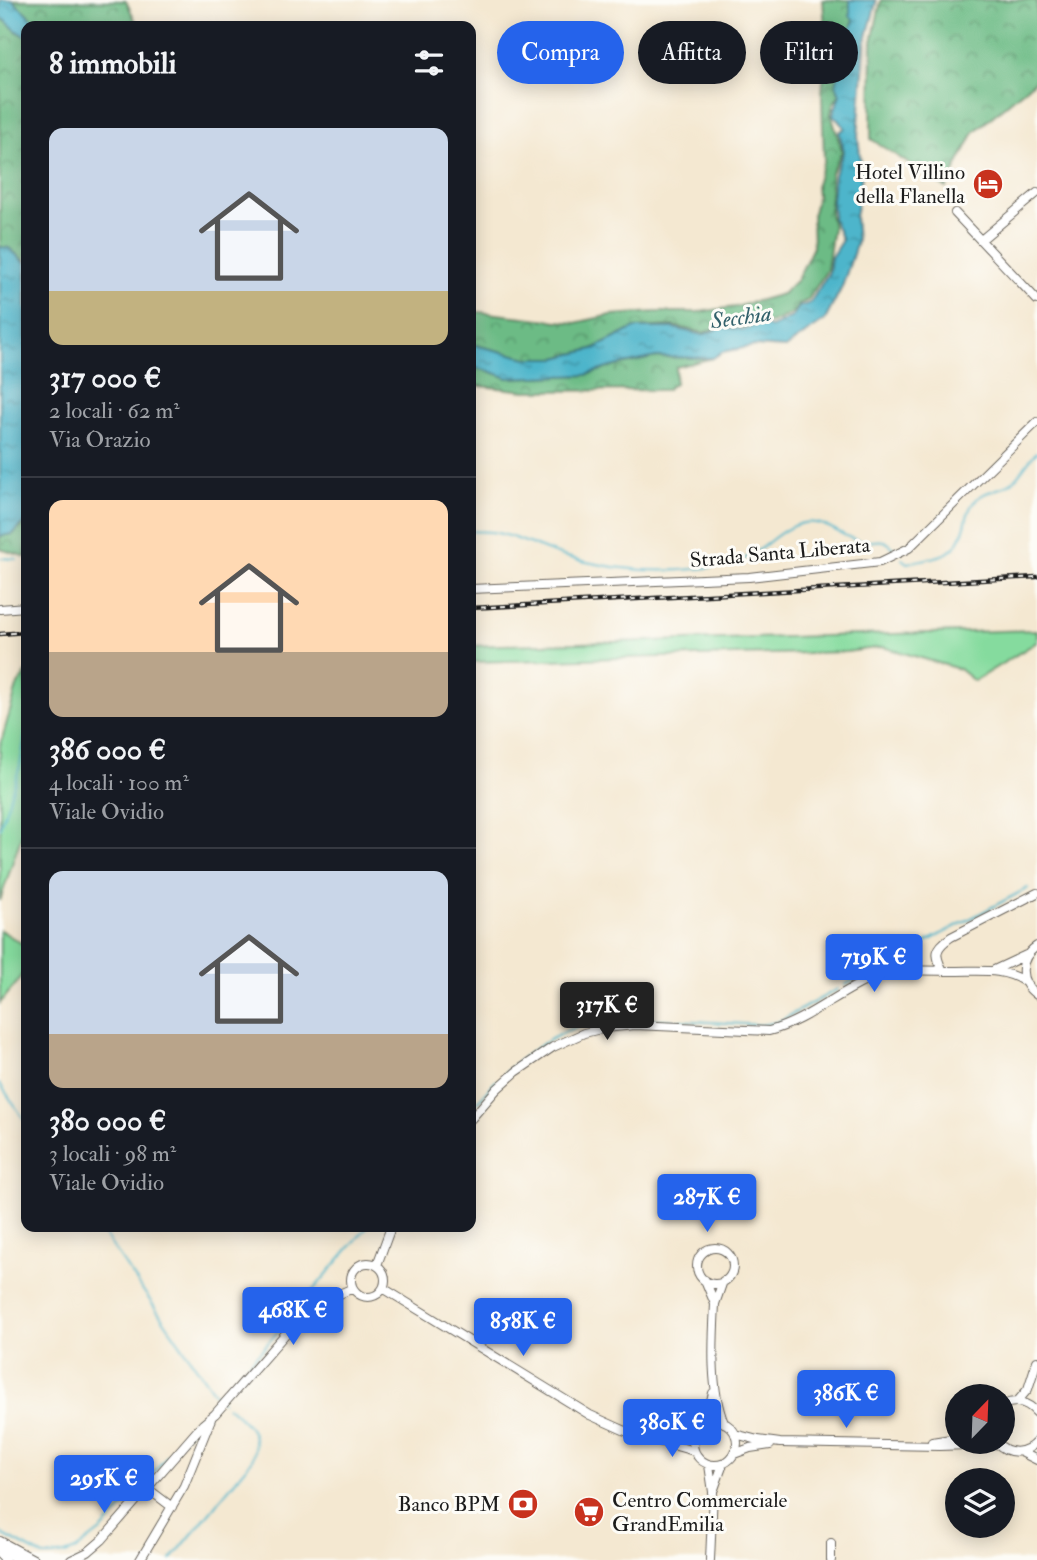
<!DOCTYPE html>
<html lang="it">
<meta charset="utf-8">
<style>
:root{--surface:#171b24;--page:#242831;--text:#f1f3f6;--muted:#9ea1a6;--line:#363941;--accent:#2563eb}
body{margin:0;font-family:"IM FELL Double Pica",serif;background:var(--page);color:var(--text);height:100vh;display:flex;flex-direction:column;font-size:26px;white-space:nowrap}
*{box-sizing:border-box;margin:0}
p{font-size:23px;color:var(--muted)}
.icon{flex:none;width:38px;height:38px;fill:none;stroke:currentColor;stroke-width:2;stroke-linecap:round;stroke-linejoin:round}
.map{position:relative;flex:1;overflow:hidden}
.sheet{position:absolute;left:21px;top:21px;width:455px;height:1211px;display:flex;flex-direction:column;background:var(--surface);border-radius:14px;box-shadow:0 4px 18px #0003}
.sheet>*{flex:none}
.hud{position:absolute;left:497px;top:21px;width:434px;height:63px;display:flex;gap:14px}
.needle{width:46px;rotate:23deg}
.buttons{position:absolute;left:945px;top:1384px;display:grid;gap:14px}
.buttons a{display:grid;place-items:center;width:70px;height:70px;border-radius:50%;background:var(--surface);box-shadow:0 4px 18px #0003;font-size:35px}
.price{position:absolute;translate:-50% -60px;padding:0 16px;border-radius:7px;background:var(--accent);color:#fff;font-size:23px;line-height:46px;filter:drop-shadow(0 2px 4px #0008)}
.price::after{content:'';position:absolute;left:50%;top:42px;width:21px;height:16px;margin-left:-10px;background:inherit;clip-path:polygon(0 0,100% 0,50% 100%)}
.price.current{background:#222;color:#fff}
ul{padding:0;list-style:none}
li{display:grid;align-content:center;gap:14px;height:371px;padding:0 28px}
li+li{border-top:2px solid var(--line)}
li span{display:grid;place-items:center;height:217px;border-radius:14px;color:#555}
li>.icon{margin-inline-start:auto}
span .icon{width:126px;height:126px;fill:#fffc;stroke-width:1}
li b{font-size:30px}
h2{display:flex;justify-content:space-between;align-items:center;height:84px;padding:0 28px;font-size:30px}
.tag{padding:0 24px;border-radius:32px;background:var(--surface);box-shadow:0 4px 18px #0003;font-size:24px;line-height:63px}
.tag.current{background:var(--accent);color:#fff}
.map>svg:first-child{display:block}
.grass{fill:#85db9e;stroke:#507c5d;stroke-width:2}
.forest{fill:url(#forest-crowns);stroke:#446c50;stroke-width:2}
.water{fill:url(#water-ripples);stroke:#346874;stroke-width:2}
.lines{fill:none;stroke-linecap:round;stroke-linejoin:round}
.stream{stroke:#4db5cb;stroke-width:2}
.minor-casing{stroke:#68635b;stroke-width:10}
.major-casing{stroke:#68635b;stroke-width:12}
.minor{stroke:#fff;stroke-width:8}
.major{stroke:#fff;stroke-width:10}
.rail-casing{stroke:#1c1c1c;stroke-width:4.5}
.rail{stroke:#fdfcf7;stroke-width:2;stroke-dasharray:5;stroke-linecap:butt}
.labels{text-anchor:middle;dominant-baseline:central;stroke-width:6;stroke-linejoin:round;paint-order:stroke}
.poi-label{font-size:21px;fill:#1c1c1c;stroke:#fdfcf7;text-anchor:end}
.street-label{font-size:21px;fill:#1c1c1c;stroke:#fdfcf7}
.water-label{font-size:23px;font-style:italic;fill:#32616b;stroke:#fdfcf7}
</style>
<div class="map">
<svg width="1037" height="1560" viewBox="0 0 1037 1560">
<defs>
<pattern id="forest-crowns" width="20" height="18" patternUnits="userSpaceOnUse" patternTransform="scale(1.75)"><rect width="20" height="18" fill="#6cbb85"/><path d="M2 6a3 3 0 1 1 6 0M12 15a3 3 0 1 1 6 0" fill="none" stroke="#58976c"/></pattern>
<pattern id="water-ripples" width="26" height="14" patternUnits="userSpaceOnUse" patternTransform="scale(1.75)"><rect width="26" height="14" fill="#4db5cb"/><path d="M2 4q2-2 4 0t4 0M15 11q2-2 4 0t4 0" fill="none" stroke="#3f92a4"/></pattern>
</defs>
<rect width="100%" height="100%" fill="#fdfcf7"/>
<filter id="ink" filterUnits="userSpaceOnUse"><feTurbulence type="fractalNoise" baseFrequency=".0143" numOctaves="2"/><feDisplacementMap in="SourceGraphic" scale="14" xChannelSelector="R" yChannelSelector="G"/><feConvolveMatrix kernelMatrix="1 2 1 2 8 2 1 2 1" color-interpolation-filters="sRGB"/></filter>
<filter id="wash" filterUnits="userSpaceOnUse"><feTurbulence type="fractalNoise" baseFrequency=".00686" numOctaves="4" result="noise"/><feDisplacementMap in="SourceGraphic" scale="28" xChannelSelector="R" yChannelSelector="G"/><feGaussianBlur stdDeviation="1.57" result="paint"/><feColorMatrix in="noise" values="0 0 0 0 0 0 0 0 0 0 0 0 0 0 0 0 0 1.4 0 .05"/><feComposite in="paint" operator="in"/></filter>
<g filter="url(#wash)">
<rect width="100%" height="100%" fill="#f4e8d1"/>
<path class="grass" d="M 1037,630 L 1037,642 L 974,681 L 959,669 L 883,647 L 846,652 L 471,662 L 471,646 Z
M 26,672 L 26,822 L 0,901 L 0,746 L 17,687 Z
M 0,930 L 26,946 L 26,967 L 17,983 L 0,1003 Z"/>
<path class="forest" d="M 12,0 L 126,1 L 138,26 L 44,26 L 34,20 Z
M 823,0 L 850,0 L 850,16 L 854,19 L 849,35 L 847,36 L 842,34 L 842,55 L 836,85 L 840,94 L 833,104 L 831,114 L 842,151 L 831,173 L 830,214 L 833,227 L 827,270 L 808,300 L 800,304 L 791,314 L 771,323 L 760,321 L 743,327 L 720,325 L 704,333 L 673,326 L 635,328 L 593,349 L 556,358 L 527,358 L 471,344 L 471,311 L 575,323 L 611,315 L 656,312 L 698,312 L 736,307 L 782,294 L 797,280 L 813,247 L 812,217 L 817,196 L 816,184 L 824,160 L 822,95 L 826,42 Z
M 881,0 L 1037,0 L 1037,79 L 974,132 L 946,188 L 871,139 L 872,42 Z
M 0,16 L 18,32 L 26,37 L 26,262 L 9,248 L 0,247 Z
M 656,357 L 713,358 L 676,367 L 675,383 L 666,390 L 526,391 L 471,385 L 471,367 L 489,371 L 508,378 L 586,375 L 611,367 Z
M 26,521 L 26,557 L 0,549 L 0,536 L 13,534 Z"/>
<path class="water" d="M 0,0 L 12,0 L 34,20 L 44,26 L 26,26 L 26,37 L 18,32 L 0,16 Z
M 850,0 L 876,0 L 876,3 L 865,44 L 858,136 L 862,174 L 855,217 L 857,242 L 842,287 L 825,320 L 785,348 L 754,346 L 722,352 L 713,358 L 656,357 L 611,367 L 586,375 L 508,378 L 489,371 L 471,367 L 471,344 L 527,358 L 556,358 L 593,349 L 635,328 L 673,328 L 703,335 L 722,327 L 744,330 L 758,324 L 771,327 L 792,317 L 799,307 L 810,303 L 829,272 L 831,257 L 842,240 L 833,219 L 832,200 L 834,174 L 844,151 L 839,132 L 845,128 L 833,115 L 840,94 L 836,85 L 842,55 L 842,32 L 846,36 L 849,35 L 854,20 L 850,16 Z
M 0,247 L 9,248 L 26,263 L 26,521 L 13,534 L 0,536 Z"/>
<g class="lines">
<path class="stream" d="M 471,531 C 479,532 489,531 497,533 C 520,538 541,549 563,556 C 614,571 669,574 721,566 C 732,565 742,561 751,555 C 771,543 789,519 816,523 C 832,525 844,538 860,541 C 875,544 882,534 894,549
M 0,558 L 17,559
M 902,559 L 907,563 C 936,556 956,560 965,526 C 967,517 969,507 975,501 C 985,489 1002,491 1013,481 C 1022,472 1028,460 1037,452
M 0,828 L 20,766 L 26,731
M 845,985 L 1028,888
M 617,1019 L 639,1018 L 761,1025 L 778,1022 L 838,989
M 505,1073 C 526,1054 550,1037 577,1027 C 585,1023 595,1022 605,1020
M 0,1084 L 26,1122
M 471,1109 L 496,1081
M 99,1227 L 217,1397 L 223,1402
M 226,1389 L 268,1343 L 367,1227
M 0,1533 L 43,1556 L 52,1556 L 65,1554 L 76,1550 L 102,1530 L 125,1505 L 209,1408
M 171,1560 L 252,1460 C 261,1431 246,1423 227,1406"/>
</g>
</g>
<g filter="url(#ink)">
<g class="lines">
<g class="minor-casing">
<path id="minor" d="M 955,213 L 1037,300
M 981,240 L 1037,193
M 471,589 L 749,577 L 880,562 L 909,548 L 1037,422
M 0,609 L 26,607
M 1037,946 C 1018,959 1018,982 1037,995
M 994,970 L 1026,955
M 943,971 C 934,954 935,948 951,937 L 1037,893
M 471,1119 L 497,1089 L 516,1072 L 553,1047 L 584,1033 L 605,1028 L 635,1025 L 769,1031 C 810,1020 842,988 881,975 C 905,968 933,971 957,971 C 982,971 1004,968 1025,982
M697 1266a18 18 0 1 1 36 0a18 18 0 1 1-36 0Z
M351 1280a17 17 0 1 1 34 0a17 17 0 1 1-34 0Z
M 377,1265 L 391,1227
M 705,1280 L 715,1304 L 723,1281
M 383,1288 L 590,1415 L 630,1433 L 694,1451
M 715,1304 C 713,1340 710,1390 724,1423
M 1017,1402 L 1028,1389 L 1037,1361
M 1003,1405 C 1016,1399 1028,1402 1037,1413
M693 1443a22 22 0 1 1 44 0a22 22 0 1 1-44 0Z
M 703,1424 L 706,1419 L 713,1393
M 735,1434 L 758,1440 L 780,1443 L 939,1446 L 997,1444
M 665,1440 L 693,1437
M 932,1442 L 957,1438
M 996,1442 C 1008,1455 1025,1455 1037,1441
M 1021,1452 L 1037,1460
M 734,1454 L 750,1448 L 770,1445
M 709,1465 L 713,1492 L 710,1560
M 147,1488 L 172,1507
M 714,1489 L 723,1464
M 0,1541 L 35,1560
M 0,1555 L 5,1560
M 71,1560 L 88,1552 L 102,1540 L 203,1424 L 215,1414 L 287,1332 L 305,1315 L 324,1301 L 353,1288
M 140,1560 L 184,1486 L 211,1419
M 831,1560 L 831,1543"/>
</g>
<g class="major-casing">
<path id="major" d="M 0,1548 L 20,1560"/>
</g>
<use href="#minor" class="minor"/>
<use href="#major" class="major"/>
<g class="rail-casing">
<path id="rail" d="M 471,608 L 1037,577
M 0,634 L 26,632"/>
</g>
<use href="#rail" class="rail"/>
</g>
</g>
<defs>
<g id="hotel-disc" transform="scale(1.575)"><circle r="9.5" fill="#c8321e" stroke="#fdfcf7"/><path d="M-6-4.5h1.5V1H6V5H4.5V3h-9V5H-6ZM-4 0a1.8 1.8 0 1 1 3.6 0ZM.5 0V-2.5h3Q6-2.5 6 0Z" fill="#fff"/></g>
<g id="bank-disc" transform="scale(1.575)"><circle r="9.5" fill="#c8321e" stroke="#fdfcf7"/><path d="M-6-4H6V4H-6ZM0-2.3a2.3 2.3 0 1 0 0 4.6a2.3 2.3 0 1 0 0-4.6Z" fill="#fff"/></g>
<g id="supermarket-disc" transform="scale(1.575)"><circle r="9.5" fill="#c8321e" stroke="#fdfcf7"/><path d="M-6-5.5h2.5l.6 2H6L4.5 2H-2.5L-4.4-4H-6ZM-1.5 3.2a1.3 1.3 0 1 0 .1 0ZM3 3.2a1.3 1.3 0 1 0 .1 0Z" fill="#fff"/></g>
</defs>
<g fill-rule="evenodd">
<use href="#hotel-disc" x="988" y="184"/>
<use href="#bank-disc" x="523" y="1504"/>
<use href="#supermarket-disc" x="589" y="1512"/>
</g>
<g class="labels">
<g class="poi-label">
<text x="965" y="172">Hotel Villino<tspan x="965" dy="24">della Flanella</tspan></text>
<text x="612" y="1500" text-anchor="start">Centro Commerciale<tspan x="612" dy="24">GrandEmilia</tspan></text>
<text x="500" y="1504">Banco BPM</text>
</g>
<g class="street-label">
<text transform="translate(780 553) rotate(-5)">Strada Santa Liberata</text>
</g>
<g class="water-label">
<text transform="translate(741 317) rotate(-8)">Secchia</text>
</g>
</g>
</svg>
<div class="buttons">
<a><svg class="needle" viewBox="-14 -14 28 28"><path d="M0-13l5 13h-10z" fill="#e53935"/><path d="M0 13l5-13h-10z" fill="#9ea1a6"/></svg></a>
<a><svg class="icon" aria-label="layers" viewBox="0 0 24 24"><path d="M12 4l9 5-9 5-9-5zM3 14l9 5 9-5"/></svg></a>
</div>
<b class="price" style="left:874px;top:994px">719K €</b>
<b class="price current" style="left:607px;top:1042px">317K €</b>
<b class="price" style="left:707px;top:1234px">287K €</b>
<b class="price" style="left:293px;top:1347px">468K €</b>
<b class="price" style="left:523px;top:1358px">858K €</b>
<b class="price" style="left:846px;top:1430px">386K €</b>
<b class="price" style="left:672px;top:1459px">380K €</b>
<b class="price" style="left:104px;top:1515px">295K €</b>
<div class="hud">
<a class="tag current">Compra</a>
<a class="tag">Affitta</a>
<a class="tag">Filtri</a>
</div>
<section class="sheet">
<h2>8 immobili<svg class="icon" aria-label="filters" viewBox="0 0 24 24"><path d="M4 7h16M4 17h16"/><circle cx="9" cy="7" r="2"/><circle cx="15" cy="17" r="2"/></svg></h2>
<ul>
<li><span style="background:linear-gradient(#c9d6e8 75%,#c2b280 0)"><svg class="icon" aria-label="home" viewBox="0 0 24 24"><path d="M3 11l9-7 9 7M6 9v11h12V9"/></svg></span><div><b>317 000 €</b><p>2 locali · 62 m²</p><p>Via Orazio</p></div></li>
<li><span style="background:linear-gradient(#ffd9b3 70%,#b9a48a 0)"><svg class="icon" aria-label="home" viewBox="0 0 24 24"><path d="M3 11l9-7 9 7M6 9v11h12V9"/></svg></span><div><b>386 000 €</b><p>4 locali · 100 m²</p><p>Viale Ovidio</p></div></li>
<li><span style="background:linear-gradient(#c9d6e8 75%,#b9a48a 0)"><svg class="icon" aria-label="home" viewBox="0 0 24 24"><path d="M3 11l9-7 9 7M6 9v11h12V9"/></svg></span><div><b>380 000 €</b><p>3 locali · 98 m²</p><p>Viale Ovidio</p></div></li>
</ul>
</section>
</div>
